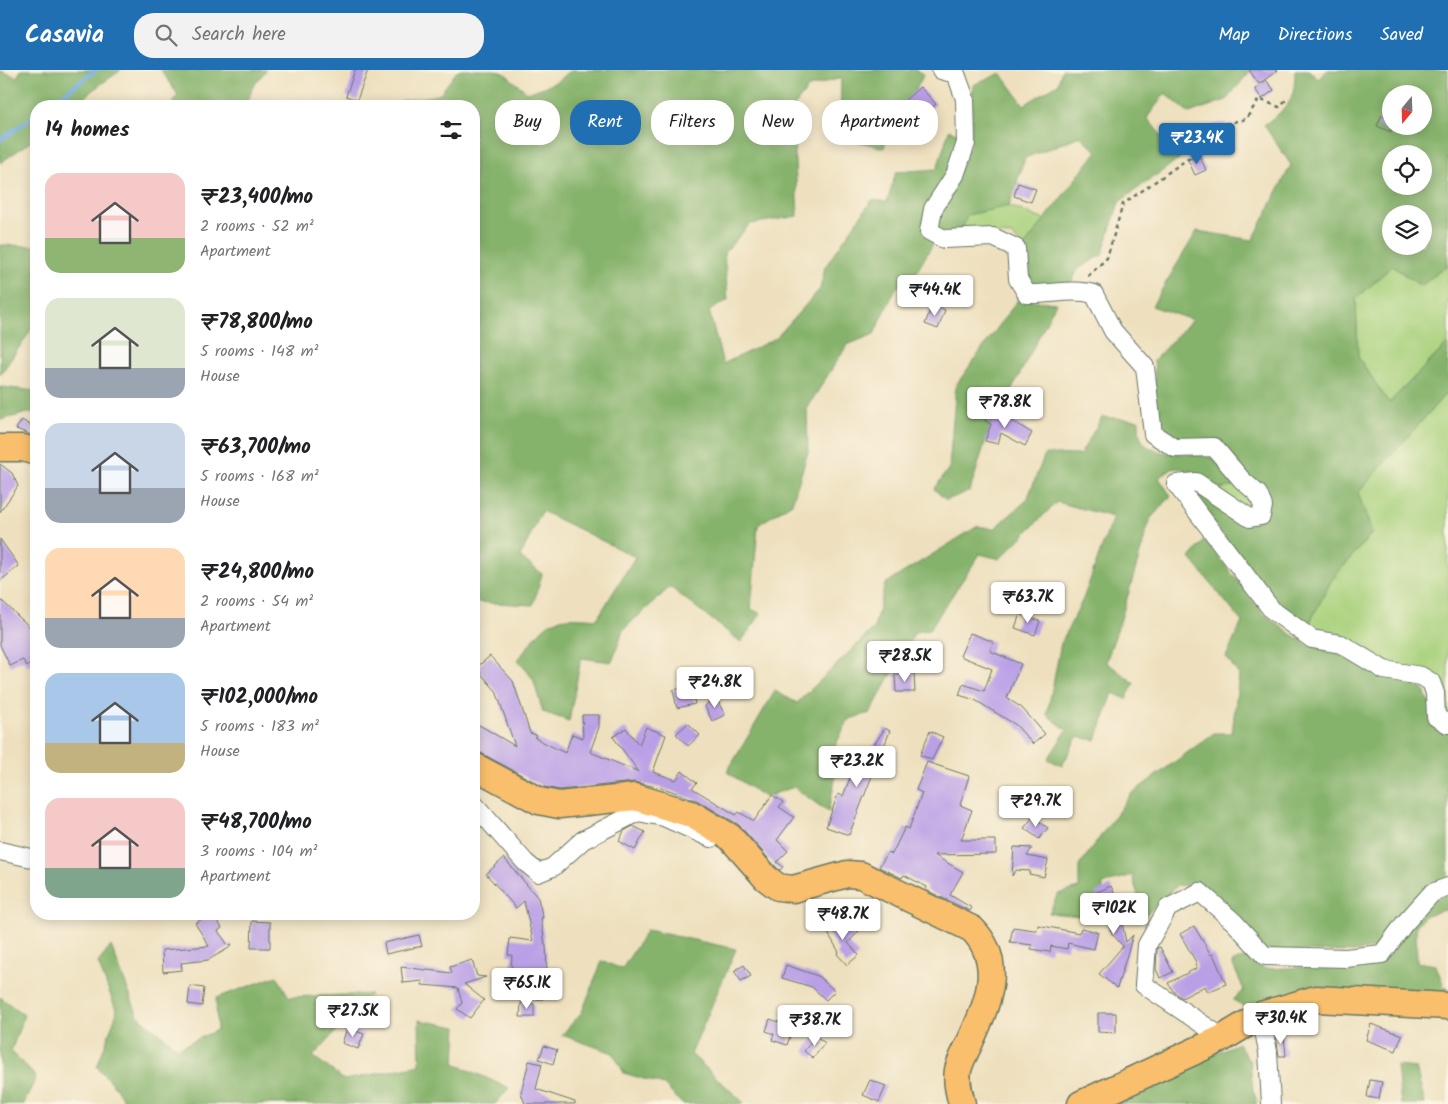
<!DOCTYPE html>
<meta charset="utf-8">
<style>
:root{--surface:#fff;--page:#f2f2f2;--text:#202124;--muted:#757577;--accent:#1f6fb2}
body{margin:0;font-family:Kalam,sans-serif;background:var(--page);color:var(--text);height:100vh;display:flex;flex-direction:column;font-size:19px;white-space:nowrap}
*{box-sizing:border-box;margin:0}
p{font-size:16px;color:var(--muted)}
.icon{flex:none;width:28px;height:28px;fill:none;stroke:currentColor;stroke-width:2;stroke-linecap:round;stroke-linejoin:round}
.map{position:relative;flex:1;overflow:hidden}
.side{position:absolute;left:30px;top:30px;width:450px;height:820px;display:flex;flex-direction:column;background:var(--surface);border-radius:20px;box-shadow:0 2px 12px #0003}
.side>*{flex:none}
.guide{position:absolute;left:495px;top:30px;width:475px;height:45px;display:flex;gap:10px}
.needle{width:32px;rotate:199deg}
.fabs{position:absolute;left:1382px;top:15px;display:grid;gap:10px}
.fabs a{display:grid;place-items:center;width:50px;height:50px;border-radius:50%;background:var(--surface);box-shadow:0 2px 12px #0003;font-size:25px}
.price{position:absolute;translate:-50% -42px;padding:0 11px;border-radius:5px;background:#fff;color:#222;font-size:16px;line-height:32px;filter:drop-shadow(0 1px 2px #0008)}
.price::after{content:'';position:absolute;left:50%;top:30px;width:15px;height:11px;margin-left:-8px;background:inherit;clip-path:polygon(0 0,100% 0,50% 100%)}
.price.current{background:var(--accent);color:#fff}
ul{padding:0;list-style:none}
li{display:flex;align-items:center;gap:15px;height:125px;padding:0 15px}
li span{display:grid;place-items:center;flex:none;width:140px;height:100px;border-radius:15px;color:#555}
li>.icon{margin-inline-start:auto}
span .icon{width:60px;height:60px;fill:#fffc;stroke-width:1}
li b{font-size:21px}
h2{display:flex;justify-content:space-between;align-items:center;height:60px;padding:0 15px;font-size:21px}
.tag{padding:0 18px;border-radius:20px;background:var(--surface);box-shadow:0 2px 12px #0003;font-size:18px;line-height:45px}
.tag.current{background:var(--accent);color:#fff}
header{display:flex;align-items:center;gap:30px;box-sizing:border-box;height:70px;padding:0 25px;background:var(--accent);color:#fff}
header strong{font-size:24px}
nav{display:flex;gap:28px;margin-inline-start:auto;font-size:18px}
.search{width:350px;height:45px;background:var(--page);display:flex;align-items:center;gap:12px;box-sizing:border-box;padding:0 18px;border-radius:20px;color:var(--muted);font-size:19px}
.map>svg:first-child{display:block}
.green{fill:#a9d17d;stroke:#648758}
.forest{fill:#86b36c;stroke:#527850;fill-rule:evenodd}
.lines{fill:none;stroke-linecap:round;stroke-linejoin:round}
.stream{stroke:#73abe2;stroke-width:4.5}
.building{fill:#b99fe6}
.minor-casing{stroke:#677664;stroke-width:20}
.primary-casing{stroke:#677664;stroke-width:29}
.path{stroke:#677664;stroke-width:2.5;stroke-dasharray:4 4;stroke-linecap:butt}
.minor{stroke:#fff;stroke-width:18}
.primary{stroke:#f9bf6d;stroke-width:26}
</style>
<header>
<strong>Casavia</strong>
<div class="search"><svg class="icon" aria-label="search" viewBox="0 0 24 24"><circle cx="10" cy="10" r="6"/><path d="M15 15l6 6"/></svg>Search here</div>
<nav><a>Map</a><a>Directions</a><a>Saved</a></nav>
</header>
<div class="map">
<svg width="1448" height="1034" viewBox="0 0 1448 1034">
<rect width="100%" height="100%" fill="#fcf5e5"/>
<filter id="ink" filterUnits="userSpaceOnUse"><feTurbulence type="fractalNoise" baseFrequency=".02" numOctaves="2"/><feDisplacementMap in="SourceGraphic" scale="10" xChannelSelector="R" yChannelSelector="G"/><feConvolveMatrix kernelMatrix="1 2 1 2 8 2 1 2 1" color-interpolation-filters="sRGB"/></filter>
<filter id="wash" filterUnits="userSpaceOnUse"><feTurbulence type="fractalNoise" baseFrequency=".0096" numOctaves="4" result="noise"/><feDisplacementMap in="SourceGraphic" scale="20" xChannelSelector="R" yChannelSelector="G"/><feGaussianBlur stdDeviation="1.12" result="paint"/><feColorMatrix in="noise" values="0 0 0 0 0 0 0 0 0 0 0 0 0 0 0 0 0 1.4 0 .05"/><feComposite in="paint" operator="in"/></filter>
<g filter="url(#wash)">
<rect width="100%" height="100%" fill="#eee0be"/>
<path class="green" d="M 1009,136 L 1045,150 L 1023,178 L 1012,165 L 961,163 L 966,145 Z
M 1448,194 L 1448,273 L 1389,333 L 1358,287 L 1356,229 L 1392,196 L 1421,216 Z
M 1448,321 L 1448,647 L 1444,644 L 1436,616 L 1402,598 L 1323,565 L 1309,554 L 1331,511 L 1372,463 L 1358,423 Z
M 1236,415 L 1250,428 L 1252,438 L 1244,439 L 1219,419 Z"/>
<path class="forest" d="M 21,0 L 121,0 L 90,22 L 80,36 L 36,36 L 36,68 L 0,93 L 0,1 L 17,7 Z
M 161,0 L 266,0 L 252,18 L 247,36 L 171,36 L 178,25 Z
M 458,0 L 494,0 L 504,3 L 528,23 L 556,12 L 572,0 L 914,0 L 924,4 L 903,44 L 893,40 L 884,78 L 840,67 L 841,8 L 809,17 L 792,39 L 798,146 L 750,154 L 724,183 L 728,230 L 709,241 L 723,294 L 776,268 L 820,219 L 825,197 L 872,130 L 887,132 L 896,102 L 937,99 L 949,60 L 959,64 L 934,172 L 916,203 L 896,218 L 874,264 L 847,275 L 807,338 L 808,382 L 792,433 L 758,455 L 751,539 L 761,544 L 741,572 L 670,517 L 623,560 L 612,592 L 581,588 L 569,651 L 543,642 L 533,609 L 518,590 C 547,552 547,544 597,549 L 635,487 L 542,441 L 520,487 L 542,504 L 533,535 L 474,532 L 474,36 L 396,36 L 400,31 L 439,25 Z
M 1062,0 L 1251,0 L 1226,30 L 1189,43 L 1165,23 L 1147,48 L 1180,88 L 1119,132 L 1102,185 L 1078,199 L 1069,217 L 1030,218 L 1022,201 L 1023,178 L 1097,81 L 1080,66 L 1025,88 L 1009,136 L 967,145 L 961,163 L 944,164 L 934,157 L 971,73 L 973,15 L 1001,3 L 1024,35 L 1058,14 Z
M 1295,0 L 1309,0 L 1318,9 L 1328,0 L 1448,0 L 1448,194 L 1421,216 L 1392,196 L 1356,229 L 1358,287 L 1389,333 L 1448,273 L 1448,321 L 1358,423 L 1372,463 L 1331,511 L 1309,554 L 1271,529 L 1192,424 L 1209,428 L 1260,451 L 1248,403 C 1229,394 1170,370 1162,354 C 1153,337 1156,309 1154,290 L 1192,250 L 1152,236 L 1197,161 L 1253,170 L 1291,95 L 1264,55 C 1288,37 1295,33 1295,0 ZM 1391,24 L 1424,24 L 1424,56 L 1391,56 ZM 1391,84 L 1424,84 L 1424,116 L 1391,116 ZM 1391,144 L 1424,144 L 1424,176 L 1391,176 Z
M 0,175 L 36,176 L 36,253 L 0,305 Z
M 1020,227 L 1028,230 L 1056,233 L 1008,327 L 997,334 L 970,421 L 946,430 L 934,419 L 949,398 L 956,315 Z
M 0,317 L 36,321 L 36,345 L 32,342 L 0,350 Z
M 1102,347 L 1139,350 C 1139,355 1139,361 1140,366 C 1149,394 1200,376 1220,393 C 1226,398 1231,409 1236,415 C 1231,416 1224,419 1220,418 C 1199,417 1185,381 1159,408 L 1171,426 L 1150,449 L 1121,549 L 1106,592 L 1134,613 L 1126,629 L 1113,623 L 1096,670 L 1077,667 L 1062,696 L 1048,689 L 1067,660 L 1047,645 L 1061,573 L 1083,529 L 1113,447 L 1057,432 L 1000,489 L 980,484 L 929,560 L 915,562 L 870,643 L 849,649 L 835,676 L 837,701 L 828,742 L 794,717 L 765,727 L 727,702 L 775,621 L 797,633 L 874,558 L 885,514 L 978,456 L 994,459 L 1027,430 L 1045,384 L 1080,385 Z
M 1205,470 L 1264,544 L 1289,563 L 1309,576 L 1344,581 L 1424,620 L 1427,629 L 1448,661 L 1448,809 L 1377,878 L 1354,882 L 1263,880 L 1200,817 L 1178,815 L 1144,846 L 1132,805 L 1103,814 L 1101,848 L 1049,843 L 1058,824 L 1079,818 L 1079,796 L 1131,724 L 1214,663 L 1232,663 L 1239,605 L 1226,587 L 1242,552 L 1190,488 Z
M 1448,822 L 1448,839 L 1426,845 L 1416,856 L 1417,892 L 1436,895 L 1444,917 L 1448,917 L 1448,925 L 1411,920 L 1309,924 L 1260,944 L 1233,930 L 1244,920 L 1232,893 L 1245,887 L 1265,899 L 1374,894 L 1387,887 L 1425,836 Z
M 647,860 L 736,879 L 691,984 L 745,1034 L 682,1034 L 664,1015 L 624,1003 L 613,983 L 562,965 L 582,942 L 602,891 L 622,899 Z
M 111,876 L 138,946 L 178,978 L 217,960 L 216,928 L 277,906 L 289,927 L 371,924 L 313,986 L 344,1010 L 420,995 L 419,950 L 457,957 L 455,994 L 509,1018 L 495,1034 L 126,1034 L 116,1018 L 97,997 L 117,942 L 98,893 Z
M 0,927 L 24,945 L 11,981 L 36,1007 L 24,1034 L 0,1034 Z
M 1238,973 L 1250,992 L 1253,1021 L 1258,1034 L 1101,1034 Z
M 1397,996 L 1416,998 L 1425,1034 L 1401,1034 Z"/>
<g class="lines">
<path class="stream" d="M 48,36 L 96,0
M 0,70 L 36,45"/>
</g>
<g id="blocks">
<path class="building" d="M 355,0 L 368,0 L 357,30 L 346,26 Z
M 1249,0 L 1278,0 L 1259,14 Z
M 1266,10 L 1274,20 L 1262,29 L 1255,19 Z
M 920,17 L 936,34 L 914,53 L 903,32 Z
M 1382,45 L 1391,49 L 1391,62 L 1377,56 Z
M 1225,53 L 1229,74 L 1214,76 L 1211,55 Z
M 1199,85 L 1206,100 L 1195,105 L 1188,90 Z
M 1018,113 L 1036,119 L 1031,132 L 1014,126 Z
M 932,235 L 945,240 L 938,259 L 925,254 Z
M 992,339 L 1032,363 L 1025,376 L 1001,363 L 998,374 L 985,371 L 991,354 L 985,351 Z
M 22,350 L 36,359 L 32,365 L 16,359 Z
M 0,394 L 12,403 L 18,416 L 0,442 Z
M 0,469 L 19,496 L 0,511 Z
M 0,529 L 36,563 L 36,591 L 27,596 L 23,590 L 10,596 L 0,575 Z
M 1020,544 L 1040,551 L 1035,565 L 1015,558 Z
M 970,563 L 994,572 L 990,581 L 1021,594 L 1007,628 L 1022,638 L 1045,664 L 1033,674 L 1016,655 L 975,630 L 959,625 L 963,614 L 984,621 L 992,599 L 960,586 Z
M 490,586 L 513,611 L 530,663 L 536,665 L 535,668 L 565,683 L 572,664 L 583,668 L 582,645 L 599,645 L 599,657 L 590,682 L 639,702 L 613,667 L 626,658 L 639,675 L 646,657 L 666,665 L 653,702 L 676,710 L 682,701 L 697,713 L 692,718 L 736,745 L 739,742 L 754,751 L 772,725 L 783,732 L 779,737 L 794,747 L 777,770 L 788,781 L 777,792 L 783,797 L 780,800 L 776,797 L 738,754 L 696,730 L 666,719 L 634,712 L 560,720 L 544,717 L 481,683 L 474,681 L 474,652 L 515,676 L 496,621 L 476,598 Z
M 914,603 L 915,622 L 896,622 L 895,604 Z
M 691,616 L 695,634 L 677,638 L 673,620 Z
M 715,626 L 725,645 L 712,651 L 705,636 Z
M 688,653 L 700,665 L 688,676 L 676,664 Z
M 885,658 L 890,661 L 884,676 L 888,679 L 882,690 L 879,688 L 849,765 L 826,757 L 838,724 L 843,726 L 859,685 L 866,687 Z
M 930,661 L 943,667 L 932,690 L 920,685 Z
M 927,692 L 969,706 L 960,735 L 972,740 L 961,770 L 996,770 L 996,784 L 934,785 L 963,802 L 950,825 L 972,838 L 970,841 L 926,820 L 927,817 L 904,805 L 902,808 L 879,797 L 888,782 L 892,784 L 905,757 L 909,759 L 922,723 L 916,720 Z
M 1033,747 L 1048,758 L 1039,769 L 1024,758 Z
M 633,756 L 645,762 L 635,780 L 619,771 L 624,761 Z
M 1014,777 L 1032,778 L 1027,786 L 1048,790 L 1044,807 L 1029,804 L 1030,801 L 1016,800 L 1012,806 Z
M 504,788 L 538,828 L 543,848 L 541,848 L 545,875 L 546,875 L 547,903 L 543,903 L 543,929 L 526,929 L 525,903 L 511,902 L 512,885 L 508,885 L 510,868 L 533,871 L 524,831 L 516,838 L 486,804 Z
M 1111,816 L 1122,842 L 1120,843 L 1126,872 L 1133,865 L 1117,918 L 1099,904 L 1123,876 L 1112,864 L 1095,823 Z
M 211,844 L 213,844 L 222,858 L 218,861 L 228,875 L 232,874 L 229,878 L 208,890 L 181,893 L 182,900 L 163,902 L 162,880 L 209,876 L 195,853 Z
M 827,850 L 837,861 L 849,852 L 859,861 L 848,873 L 859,885 L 847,895 L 837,884 L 839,882 L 822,853 Z
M 252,851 L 270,852 L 270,878 L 251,878 Z
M 1038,855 L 1079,863 L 1081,858 L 1098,862 L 1094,879 L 1068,873 L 1067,879 L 1051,876 L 1050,882 L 1031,879 L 1032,875 L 1010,872 L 1013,857 L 1034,860 L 1037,860 Z
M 1194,856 L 1211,885 L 1213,884 L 1226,914 L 1208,922 L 1205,916 L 1182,928 L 1173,921 L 1168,913 L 1197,898 L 1196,892 L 1180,864 Z
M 419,865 L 422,876 L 386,884 L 384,873 Z
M 1160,877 L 1173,902 L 1160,908 L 1156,899 L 1157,878 Z
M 472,890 L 477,906 L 486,907 L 464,914 L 484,930 L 470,948 L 457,939 L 462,933 L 458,918 L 422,915 L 423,911 L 403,913 L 401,897 L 452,903 L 450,897 Z
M 744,895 L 751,906 L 741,911 L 734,901 Z
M 786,895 L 818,906 L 835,921 L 826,930 L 812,917 L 782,908 Z
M 190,916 L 204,918 L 202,936 L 188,934 Z
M 521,933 L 534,934 L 534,947 L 520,947 Z
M 1098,943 L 1116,943 L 1116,963 L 1098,962 Z
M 770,949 L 793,957 L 787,975 L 772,970 L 774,964 L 766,961 Z
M 1371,954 L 1402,965 L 1396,981 L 1366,970 Z
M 347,958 L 364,964 L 358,979 L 342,973 Z
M 1276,965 L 1284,965 L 1286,986 L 1279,986 Z
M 816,966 L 825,973 L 813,988 L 804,981 Z
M 544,976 L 557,980 L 553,994 L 539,989 Z
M 529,991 L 542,994 L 536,1019 L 575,1032 L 575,1034 L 525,1034 L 521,1023 Z
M 870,1010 L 886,1016 L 879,1032 L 863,1025 Z
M 1370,1010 L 1382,1012 L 1379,1029 L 1367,1027 Z"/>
</g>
</g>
<g filter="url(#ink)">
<use href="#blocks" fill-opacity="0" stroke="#677664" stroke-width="1"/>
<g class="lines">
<g class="minor-casing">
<path id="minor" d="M 941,0 L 956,4 L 965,29 L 966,73 L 955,105 L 933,139 L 929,161 L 944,169 L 993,167 L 1016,178 L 1018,209 L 1027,224 C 1050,225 1072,218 1094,224 L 1113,261 L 1145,297 L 1153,364 L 1175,378 L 1214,377 L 1242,410 L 1258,424 L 1263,436 L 1261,446 L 1250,448 L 1196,412 L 1176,414 L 1272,540 L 1312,569 L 1341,574 L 1384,600 L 1421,606 L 1431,612 L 1435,623 L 1436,647 L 1448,654
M 474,734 L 525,792 L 538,803 L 553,797 L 583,770 L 638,742 L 664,747 L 711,768
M 0,781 L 36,789
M 1261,945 L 1268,982 L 1271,1034
M 1223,968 L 1144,915 L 1147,875 L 1168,838 L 1200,822 L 1234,852 L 1265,886 L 1346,888 L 1382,884 L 1404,854 L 1432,823 L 1448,817"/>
</g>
<g class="primary-casing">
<path id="primary" d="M 0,378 L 23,378 L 36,382
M 474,696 L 539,731 L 559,735 L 635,727 L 691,744 L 730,767 L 766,808 L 778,817 L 793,819 L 847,804 L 861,805 L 972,859 C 1006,893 987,935 970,972 C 966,981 960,991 958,1000 C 956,1012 959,1023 962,1034
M 1081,1034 L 1223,968 L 1261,945 L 1316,929 L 1448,936"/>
</g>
<path class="path" d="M 1088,206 L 1107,188 L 1123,134 L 1189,88 L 1201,76 L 1211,57 L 1246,49 L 1259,29 L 1279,37 L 1288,28"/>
<use href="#minor" class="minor"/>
<use href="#primary" class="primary"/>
</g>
</g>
</svg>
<div class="fabs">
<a><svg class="needle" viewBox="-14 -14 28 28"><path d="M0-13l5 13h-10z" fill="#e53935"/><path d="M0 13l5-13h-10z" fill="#757577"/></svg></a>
<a><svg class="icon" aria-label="locate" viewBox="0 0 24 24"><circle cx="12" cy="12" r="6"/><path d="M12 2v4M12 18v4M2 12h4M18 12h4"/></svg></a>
<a><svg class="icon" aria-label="layers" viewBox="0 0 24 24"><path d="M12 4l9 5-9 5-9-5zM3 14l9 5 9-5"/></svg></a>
</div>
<b class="price current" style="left:1197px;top:95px">₹23.4K</b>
<b class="price" style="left:935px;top:247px">₹44.4K</b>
<b class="price" style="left:1005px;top:359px">₹78.8K</b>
<b class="price" style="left:1028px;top:554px">₹63.7K</b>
<b class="price" style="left:905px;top:613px">₹28.5K</b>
<b class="price" style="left:715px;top:639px">₹24.8K</b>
<b class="price" style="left:857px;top:718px">₹23.2K</b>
<b class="price" style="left:1036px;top:758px">₹29.7K</b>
<b class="price" style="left:1114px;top:865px">₹102K</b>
<b class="price" style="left:843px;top:871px">₹48.7K</b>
<b class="price" style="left:527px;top:940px">₹65.1K</b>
<b class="price" style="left:353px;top:968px">₹27.5K</b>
<b class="price" style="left:1281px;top:975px">₹30.4K</b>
<b class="price" style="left:815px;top:977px">₹38.7K</b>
<div class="guide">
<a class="tag">Buy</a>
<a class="tag current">Rent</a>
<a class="tag">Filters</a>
<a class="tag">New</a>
<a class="tag">Apartment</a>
</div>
<section class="side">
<h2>14 homes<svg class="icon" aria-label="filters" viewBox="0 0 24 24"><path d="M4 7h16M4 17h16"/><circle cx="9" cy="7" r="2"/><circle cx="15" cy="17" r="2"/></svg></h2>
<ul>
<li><span style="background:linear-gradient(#f6c9c9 65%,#8fb573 0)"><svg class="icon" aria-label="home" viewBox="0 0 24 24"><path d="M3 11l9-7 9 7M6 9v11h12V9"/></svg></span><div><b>₹23,400/mo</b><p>2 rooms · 52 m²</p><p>Apartment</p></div></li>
<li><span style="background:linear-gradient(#dfe7d0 70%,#9aa5b1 0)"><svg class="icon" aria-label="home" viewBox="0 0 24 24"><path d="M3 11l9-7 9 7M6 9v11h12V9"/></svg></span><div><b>₹78,800/mo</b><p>5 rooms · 148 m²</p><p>House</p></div></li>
<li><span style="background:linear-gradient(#c9d6e8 65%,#9aa5b1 0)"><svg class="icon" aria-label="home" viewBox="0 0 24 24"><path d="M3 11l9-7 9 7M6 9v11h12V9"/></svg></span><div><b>₹63,700/mo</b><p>5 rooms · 168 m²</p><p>House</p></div></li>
<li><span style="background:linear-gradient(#ffd9b3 70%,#9aa5b1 0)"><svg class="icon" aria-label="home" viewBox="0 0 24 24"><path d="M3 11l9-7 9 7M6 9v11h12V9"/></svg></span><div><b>₹24,800/mo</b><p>2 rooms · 54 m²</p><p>Apartment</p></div></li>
<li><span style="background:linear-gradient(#a9c7e8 70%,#c2b280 0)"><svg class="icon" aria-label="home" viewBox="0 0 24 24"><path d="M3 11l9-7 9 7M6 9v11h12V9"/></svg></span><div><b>₹102,000/mo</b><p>5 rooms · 183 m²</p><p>House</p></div></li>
<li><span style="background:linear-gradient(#f6c9c9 70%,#7fa58c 0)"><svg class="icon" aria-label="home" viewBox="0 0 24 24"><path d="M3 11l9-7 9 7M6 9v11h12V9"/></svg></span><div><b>₹48,700/mo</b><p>3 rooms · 104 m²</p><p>Apartment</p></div></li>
</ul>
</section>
</div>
